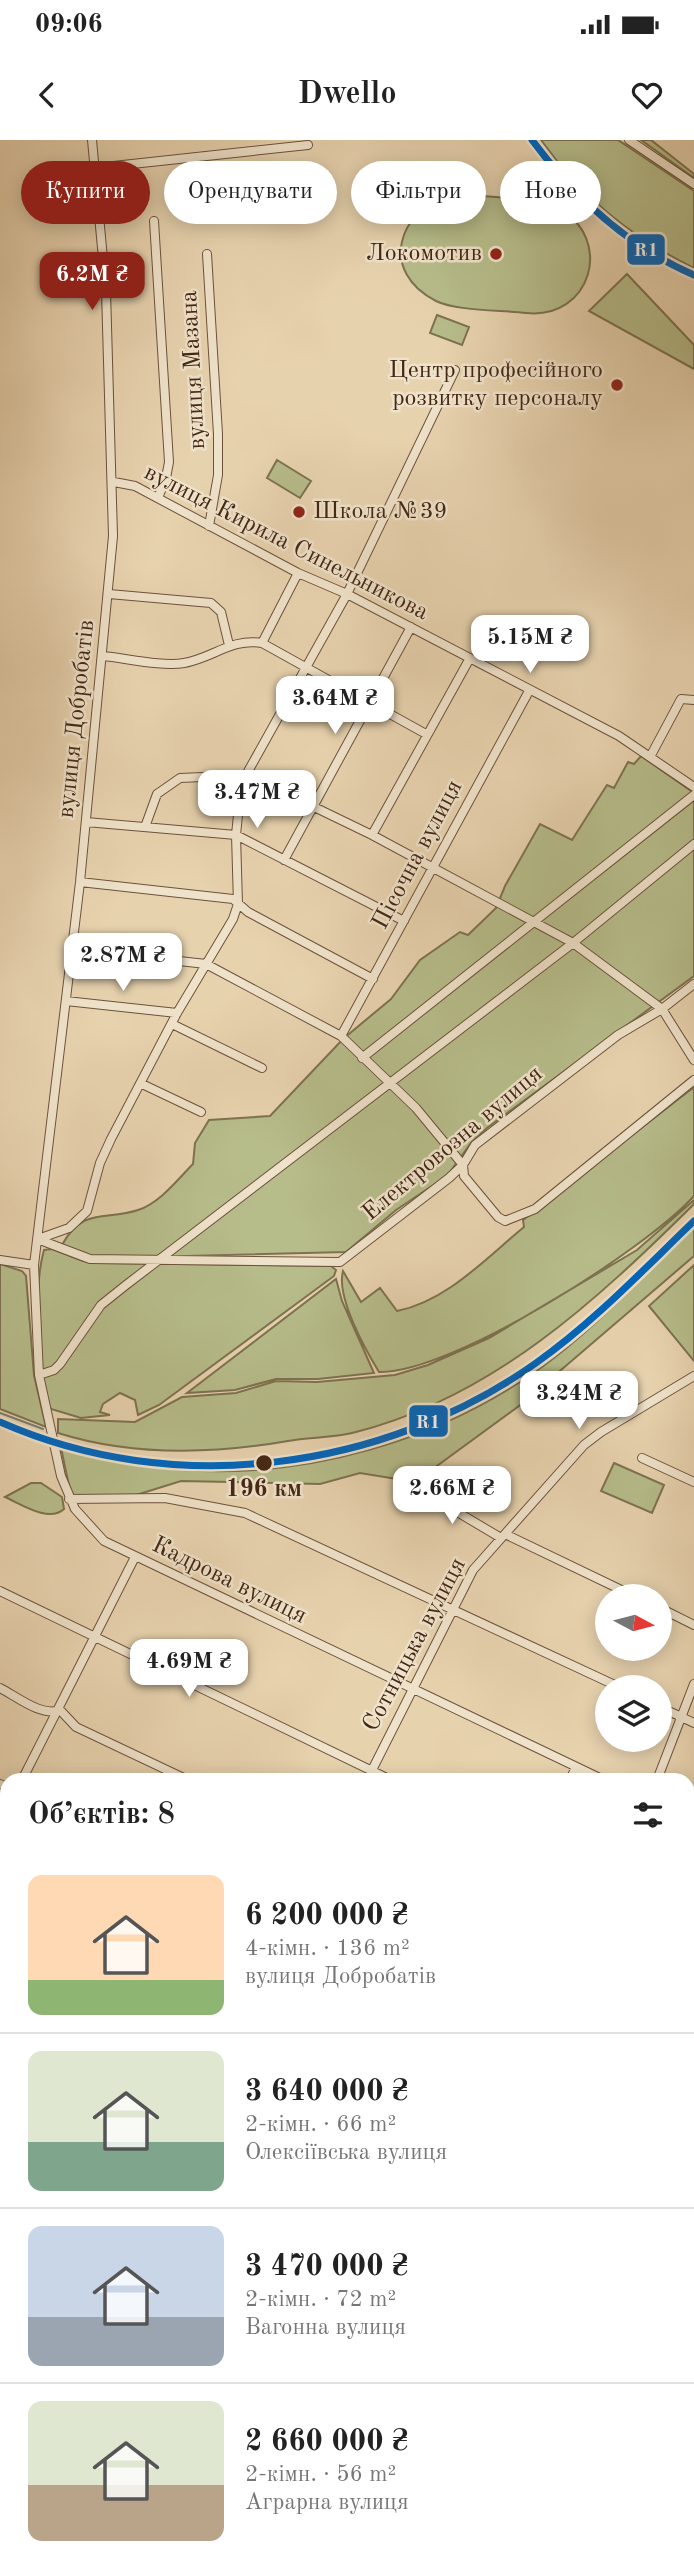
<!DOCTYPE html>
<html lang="uk">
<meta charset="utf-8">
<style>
:root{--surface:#fff;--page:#f6f6f6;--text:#222;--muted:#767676;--line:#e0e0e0;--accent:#8f2418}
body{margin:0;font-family:"Old Standard TT",serif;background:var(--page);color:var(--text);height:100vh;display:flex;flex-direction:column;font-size:26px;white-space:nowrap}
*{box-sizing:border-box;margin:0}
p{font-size:23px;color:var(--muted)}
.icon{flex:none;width:38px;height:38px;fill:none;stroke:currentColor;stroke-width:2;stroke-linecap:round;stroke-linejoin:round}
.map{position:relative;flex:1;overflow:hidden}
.side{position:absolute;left:0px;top:1633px;width:695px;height:800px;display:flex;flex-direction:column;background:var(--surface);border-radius:21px 21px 0 0;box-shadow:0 4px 18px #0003}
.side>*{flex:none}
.hud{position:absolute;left:21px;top:21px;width:653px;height:63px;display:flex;gap:14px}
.needle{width:46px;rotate:97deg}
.buttons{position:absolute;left:595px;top:1444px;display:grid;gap:14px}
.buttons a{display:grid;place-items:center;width:77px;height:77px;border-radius:50%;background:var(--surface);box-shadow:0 4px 18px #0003;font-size:35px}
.price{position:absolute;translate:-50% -60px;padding:0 16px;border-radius:14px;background:#fff;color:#222;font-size:23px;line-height:46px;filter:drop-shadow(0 2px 4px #0008)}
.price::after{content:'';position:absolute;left:50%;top:42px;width:21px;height:16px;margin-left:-10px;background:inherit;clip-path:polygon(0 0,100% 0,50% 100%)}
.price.on{background:var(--accent);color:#fff}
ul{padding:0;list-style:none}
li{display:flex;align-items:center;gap:21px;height:175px;padding:0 28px}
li+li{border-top:2px solid var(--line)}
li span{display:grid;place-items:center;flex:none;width:196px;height:140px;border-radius:14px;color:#555}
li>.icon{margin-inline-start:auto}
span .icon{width:84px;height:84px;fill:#fffc;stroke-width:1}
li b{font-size:30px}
h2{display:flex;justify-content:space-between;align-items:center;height:84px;padding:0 28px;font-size:30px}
.pill{padding:0 24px;border-radius:32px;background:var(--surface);box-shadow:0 4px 18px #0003;font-size:24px;line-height:63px}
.pill.on{background:var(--accent);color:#fff}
.status{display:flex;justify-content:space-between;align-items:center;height:49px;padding:0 35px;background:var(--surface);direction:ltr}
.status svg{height:19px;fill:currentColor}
header{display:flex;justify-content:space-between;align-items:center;height:91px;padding:0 28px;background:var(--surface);font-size:32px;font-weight:700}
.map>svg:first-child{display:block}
.green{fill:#b6bc8a;stroke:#7d7250;stroke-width:2}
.water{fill:#97b7ac;stroke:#767d70;stroke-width:2}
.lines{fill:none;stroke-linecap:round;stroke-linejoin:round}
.stream{stroke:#767d70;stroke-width:2}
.minor-casing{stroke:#6d523b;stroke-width:10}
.minor{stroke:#efe2ca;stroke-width:8}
.rail-1-casing{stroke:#efe2ca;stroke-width:12}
.rail-1{stroke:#0065bd;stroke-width:7}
.poi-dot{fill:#8f2418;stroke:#efe2ca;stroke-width:2.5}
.stop-dot{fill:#442715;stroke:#efe2ca;stroke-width:2.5}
.labels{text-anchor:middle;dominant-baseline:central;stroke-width:5;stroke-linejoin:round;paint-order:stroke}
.poi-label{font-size:24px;fill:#442715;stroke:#efe2ca;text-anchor:end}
.street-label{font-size:24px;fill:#442715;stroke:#efe2ca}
.stop-label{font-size:24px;font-weight:bold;fill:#442715;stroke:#efe2ca}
.line-badge{stroke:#efe2ca;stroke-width:2.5}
.badge-label{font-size:19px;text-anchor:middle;font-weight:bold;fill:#fff}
</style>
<div class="status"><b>09:06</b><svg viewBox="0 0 49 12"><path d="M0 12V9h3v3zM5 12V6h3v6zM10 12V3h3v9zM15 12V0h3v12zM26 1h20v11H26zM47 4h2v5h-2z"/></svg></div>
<header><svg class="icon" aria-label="back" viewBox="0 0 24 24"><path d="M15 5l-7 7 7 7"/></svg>Dwello<svg class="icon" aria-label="heart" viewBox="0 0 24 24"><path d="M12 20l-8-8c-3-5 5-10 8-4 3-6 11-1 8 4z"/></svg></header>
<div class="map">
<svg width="694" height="2431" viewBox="0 0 694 2431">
<rect width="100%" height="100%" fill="#e7d2ae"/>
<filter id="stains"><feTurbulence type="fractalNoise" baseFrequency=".00286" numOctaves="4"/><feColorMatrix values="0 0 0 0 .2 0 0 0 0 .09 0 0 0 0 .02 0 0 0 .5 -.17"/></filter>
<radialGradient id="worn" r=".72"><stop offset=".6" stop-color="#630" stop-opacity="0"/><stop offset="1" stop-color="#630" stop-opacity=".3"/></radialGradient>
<path class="green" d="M 541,0 L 618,0 L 694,51 L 694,128 C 631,97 581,57 541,0 Z
M 641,0 L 651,0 L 694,34 L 694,38 Z
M 453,54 C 476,56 541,58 558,68 C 615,99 591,180 526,173 C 502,170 456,171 436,161 C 379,132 396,70 453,54 Z
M 215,58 L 216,72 L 190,74 L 189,61 Z
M 627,134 L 694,205 L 694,229 L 589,171 Z
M 437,175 L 469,187 L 462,205 L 430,193 Z
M 277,320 L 311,341 L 300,358 L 267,338 Z
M 641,616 L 694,653 L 694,836 L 487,988 L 471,1003 L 447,1036 L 396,1070 L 346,1112 L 107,1118 L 88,1116 L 62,1105 C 83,1066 106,1081 138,1070 C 160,1063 178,1039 193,1024 L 195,1003 L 209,980 L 270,976 L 343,899 L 391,859 L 420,820 L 460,792 L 468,795 L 496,768 L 505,746 L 540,684 L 572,700 L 607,645 L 614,648 L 628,622 L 634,624 Z
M 694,947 L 694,1056 C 645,1110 451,1234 379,1232 C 365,1209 336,1157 343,1131 L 361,1162 L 380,1148 L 397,1171 C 447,1161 485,1119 524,1087 L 523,1080 Z
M 694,1060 L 694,1064 C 596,1161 493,1257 356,1292 C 334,1298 310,1297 288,1301 C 213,1314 131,1316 58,1293 L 58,1279 L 135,1282 L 182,1257 L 236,1253 L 276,1241 L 317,1242 L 395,1235 L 428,1225 L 489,1198 L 637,1110 Z
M 694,1086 L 694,1116 L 519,1266 L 415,1342 L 360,1333 L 320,1344 L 181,1341 L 133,1356 L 71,1355 L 61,1308 C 100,1317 140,1327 181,1330 C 307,1339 439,1301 542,1227 C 597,1187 645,1133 694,1086 Z
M 52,1109 L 83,1121 L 100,1123 L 331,1126 L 336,1130 L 334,1136 L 159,1265 L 138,1275 L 135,1260 L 120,1253 L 103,1264 L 100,1272 L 110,1275 L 81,1278 L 51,1269 L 46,1261 C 41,1211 31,1159 44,1110 Z
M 0,1124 L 22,1131 L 26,1136 L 34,1235 L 46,1287 L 0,1269 Z
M 694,1125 L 694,1221 L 649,1166 Z
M 336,1139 L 342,1161 L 374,1233 L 318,1239 L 276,1239 L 235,1250 L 187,1253 Z
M 614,1323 L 664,1345 L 652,1373 L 601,1351 Z
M 31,1343 L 41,1343 L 62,1357 L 64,1369 C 49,1383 21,1364 5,1357 Z"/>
<path class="water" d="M 0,1718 L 7,1722 L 7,2426 L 688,2426 L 688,2078 L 694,2082 L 694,2431 L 0,2431 Z"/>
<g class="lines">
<path class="stream" d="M 0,1273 L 43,1289
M 0,1287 L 44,1303"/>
<g class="minor-casing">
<path id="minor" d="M 92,0 L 106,151 L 113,396 L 80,742 L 34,1125 L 39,1235 L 61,1336 L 75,1369 L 104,1401 L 604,1640
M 629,0 L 694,44
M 95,28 L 308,5
M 154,81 L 169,322 L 166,338 L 158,358
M 207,114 L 218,294 L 218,335 L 209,386
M 114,342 L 135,346 L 298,433 L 347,454 L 619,596 L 694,647
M 109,454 L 211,463 L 221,472 L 229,505
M 262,503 L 298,433
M 103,516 C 125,518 163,527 184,523 C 213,518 231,498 262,503 L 426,594
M 650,617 L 681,559 L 694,560
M 86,682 L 236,695 L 404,781
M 145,687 L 157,654 L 180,638 L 248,635 L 372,695 L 573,803 L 662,869 L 694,920
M 372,695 L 470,518
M 284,720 L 411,487
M 80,742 L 233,759 L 248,772 L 373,839
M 72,809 L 206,824 L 341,896 L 416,968 L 463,1025 L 464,1036 L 498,1077 L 505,1081 L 535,1069 L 694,940
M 66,861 L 177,873
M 172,884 L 262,928
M 341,896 L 529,551
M 362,918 L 694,655
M 142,944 L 201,972
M 38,1099 L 69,1088 L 87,1071 L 100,1023 L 111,999 L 177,873 L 233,779 L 238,764 L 236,695 L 241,644 L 347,454 L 455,230
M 40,1100 L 90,1119 L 340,1122 L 449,1038 L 463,1025 L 475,1005 L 618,895 L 662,869 L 694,844
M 0,1120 L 34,1125
M 39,1235 L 54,1230 L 60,1224 L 101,1165 L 126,1145 L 573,803 L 694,704
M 642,1318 L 694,1342
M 417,1348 L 501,1398
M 69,1359 L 165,1358 L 245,1373 L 619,1547
M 505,1394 L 634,1456
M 0,1451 L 391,1640
M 660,1468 L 694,1485
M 0,1548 C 16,1556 41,1577 60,1570 L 76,1587 L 188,1640
M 660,1567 L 694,1583
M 22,1640 L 135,1417
M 367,1640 L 473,1430 L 584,1305 L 601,1292 L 694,1236
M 570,1640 L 576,1627
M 657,1640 L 694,1544
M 0,1644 L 7,1647
M 688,1681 L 694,1684
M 688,1750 L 694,1736
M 688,1781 L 694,1784
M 688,1875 L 694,1878
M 688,1938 L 694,1941
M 688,1999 L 694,2002"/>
</g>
<use href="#minor" class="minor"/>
<g class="rail-1-casing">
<path id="rail-1" d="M 532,0 C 575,58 627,106 694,135
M 0,1282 C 174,1359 383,1331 536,1223 C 594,1182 643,1130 694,1081"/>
</g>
<use href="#rail-1" class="rail-1"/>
</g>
<g class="poi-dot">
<circle cx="496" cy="114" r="7"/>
<circle cx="617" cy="245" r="7"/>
<circle cx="299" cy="372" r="7"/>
</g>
<circle class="stop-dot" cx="264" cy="1323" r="9"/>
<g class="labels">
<g class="poi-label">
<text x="482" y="114">Локомотив</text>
<text x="603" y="231">Центр професійного<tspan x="603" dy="28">розвитку персоналу</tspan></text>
<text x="313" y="372" text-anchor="start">Школа №39</text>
</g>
<g class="street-label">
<text transform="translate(194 230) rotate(-93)">вулиця Мазана</text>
<text transform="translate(286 403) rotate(27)">вулиця Кирила Синельникова</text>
<text transform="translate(77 579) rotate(-84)">вулиця Добробатів</text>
<text transform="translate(418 715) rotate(-62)">Пісочна вулиця</text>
<text transform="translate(453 1004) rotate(-40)">Електровозна вулиця</text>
<text transform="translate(229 1441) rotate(26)">Кадрова вулиця</text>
<text transform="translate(415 1505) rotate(-62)">Сотницька вулиця</text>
</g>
<g class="stop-label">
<text x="264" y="1350">196 км</text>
</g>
</g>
<g class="line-badge">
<rect x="626" y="93" width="40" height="33" rx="7" fill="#0065bd"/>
<rect x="408" y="1264" width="41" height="34" rx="7" fill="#0065bd"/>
</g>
<g class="badge-label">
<text x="646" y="116">R1</text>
<text x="428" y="1288">R1</text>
</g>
<rect width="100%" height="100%" filter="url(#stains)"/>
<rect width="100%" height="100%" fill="url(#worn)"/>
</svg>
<div class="buttons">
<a><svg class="needle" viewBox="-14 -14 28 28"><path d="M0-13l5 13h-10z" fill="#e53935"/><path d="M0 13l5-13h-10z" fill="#767676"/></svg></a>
<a><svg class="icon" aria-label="layers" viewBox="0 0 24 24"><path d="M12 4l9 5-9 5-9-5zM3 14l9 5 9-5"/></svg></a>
</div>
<b class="price on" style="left:92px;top:172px">6.2M ₴</b>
<b class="price" style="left:530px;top:535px">5.15M ₴</b>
<b class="price" style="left:335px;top:596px">3.64M ₴</b>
<b class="price" style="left:257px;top:690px">3.47M ₴</b>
<b class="price" style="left:123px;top:853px">2.87M ₴</b>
<b class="price" style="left:579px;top:1291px">3.24M ₴</b>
<b class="price" style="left:452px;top:1386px">2.66M ₴</b>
<b class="price" style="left:189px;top:1559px">4.69M ₴</b>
<div class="hud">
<a class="pill on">Купити</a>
<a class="pill">Орендувати</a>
<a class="pill">Фільтри</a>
<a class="pill">Нове</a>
</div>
<section class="side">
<h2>Об’єктів: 8<svg class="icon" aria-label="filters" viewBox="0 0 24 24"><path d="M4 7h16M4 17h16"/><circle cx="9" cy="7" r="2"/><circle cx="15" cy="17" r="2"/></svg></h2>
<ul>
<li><span style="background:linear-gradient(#ffd9b3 75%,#8fb573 0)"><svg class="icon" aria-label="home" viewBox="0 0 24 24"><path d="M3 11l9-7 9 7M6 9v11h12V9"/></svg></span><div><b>6 200 000 ₴</b><p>4-кімн. · 136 m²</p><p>вулиця Добробатів</p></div></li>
<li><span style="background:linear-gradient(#dfe7d0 65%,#7fa58c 0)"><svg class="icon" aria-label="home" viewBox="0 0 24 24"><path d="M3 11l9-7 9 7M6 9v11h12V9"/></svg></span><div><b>3 640 000 ₴</b><p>2-кімн. · 66 m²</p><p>Олексіївська вулиця</p></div></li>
<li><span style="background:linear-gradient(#c9d6e8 65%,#9aa5b1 0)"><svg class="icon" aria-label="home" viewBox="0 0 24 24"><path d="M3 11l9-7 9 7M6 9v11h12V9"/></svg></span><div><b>3 470 000 ₴</b><p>2-кімн. · 72 m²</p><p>Вагонна вулиця</p></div></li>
<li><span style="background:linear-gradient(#dfe7d0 60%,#b9a48a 0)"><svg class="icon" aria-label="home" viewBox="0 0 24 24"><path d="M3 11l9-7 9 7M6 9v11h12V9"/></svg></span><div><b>2 660 000 ₴</b><p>2-кімн. · 56 m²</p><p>Аграрна вулиця</p></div></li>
</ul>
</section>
</div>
